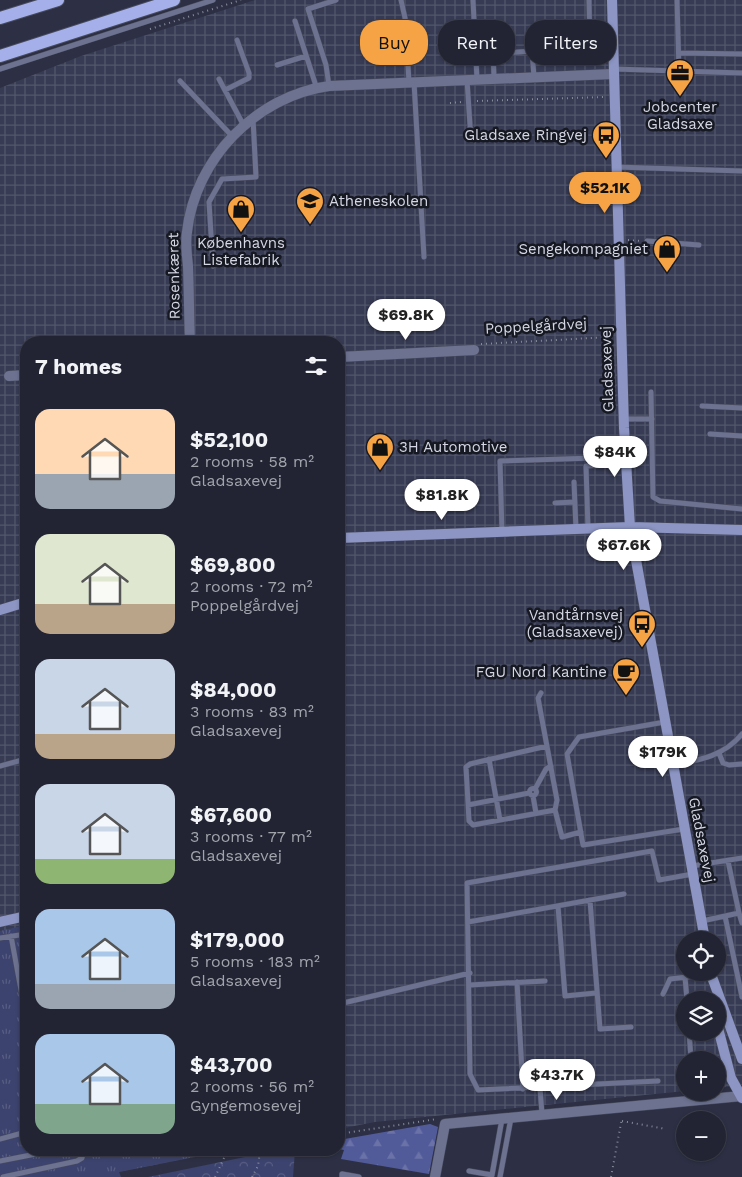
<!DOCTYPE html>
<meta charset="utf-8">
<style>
:root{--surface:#222433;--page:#2e303f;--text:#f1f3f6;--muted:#a2a4ac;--line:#3f414e;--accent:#f5a345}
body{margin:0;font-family:"Work Sans",sans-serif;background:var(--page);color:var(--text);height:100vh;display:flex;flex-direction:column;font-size:19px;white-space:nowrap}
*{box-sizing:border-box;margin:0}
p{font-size:16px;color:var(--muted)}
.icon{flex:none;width:28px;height:28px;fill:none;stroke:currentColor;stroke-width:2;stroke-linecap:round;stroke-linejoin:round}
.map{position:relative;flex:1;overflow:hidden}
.sheet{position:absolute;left:20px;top:336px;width:325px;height:820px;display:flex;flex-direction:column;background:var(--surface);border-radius:20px;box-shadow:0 1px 4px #0004,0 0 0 1px var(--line)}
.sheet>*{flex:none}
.hud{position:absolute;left:360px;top:20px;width:306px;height:45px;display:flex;gap:10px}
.fabs{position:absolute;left:676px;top:931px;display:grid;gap:10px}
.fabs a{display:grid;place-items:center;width:50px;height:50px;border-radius:50%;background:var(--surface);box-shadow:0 1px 4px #0004,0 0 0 1px var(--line);font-size:25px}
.price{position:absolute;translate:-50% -42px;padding:0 11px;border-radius:18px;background:#fff;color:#222;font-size:16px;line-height:32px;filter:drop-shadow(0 1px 2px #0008)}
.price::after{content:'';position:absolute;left:50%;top:30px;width:15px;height:11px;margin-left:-8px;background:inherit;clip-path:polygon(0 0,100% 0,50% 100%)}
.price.on{background:var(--accent);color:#111}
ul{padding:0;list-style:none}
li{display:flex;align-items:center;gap:15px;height:125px;padding:0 15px}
li span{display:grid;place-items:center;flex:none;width:140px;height:100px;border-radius:15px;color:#555}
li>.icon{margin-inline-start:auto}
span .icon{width:60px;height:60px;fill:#fffc;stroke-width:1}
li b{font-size:21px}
h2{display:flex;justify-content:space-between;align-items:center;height:60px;padding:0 15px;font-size:21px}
.tag{padding:0 18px;border-radius:20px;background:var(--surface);box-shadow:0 1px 4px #0004,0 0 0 1px var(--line);font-size:18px;line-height:45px}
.tag.on{background:var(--accent);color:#111}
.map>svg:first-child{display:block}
.industrial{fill:url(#industrial-grid);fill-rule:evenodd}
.grass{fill:url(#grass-tufts)}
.forest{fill:url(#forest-firs)}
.park{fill:url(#park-crowns)}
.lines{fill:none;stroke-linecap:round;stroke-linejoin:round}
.lane-casing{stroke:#484b5e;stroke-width:6}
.street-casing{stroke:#484b5e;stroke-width:11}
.secondary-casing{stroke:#484b5e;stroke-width:11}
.primary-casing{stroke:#484b5e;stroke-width:14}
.path{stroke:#888b9b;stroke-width:2;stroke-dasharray:1 4;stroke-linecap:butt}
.lane{stroke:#6c728f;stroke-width:5}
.street{stroke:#6c728f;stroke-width:10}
.secondary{stroke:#8c95c3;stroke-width:10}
.primary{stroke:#a5b0eb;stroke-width:12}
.labels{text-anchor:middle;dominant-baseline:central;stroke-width:5;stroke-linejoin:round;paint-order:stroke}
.poi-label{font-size:15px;fill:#d5d7e4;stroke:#171922;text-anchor:end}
.street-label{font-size:15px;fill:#d5d7e4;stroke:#171922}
</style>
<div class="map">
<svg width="742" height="1177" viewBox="0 0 742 1177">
<defs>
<pattern id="industrial-grid" width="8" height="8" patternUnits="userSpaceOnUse" patternTransform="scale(1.25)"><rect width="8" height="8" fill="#373b54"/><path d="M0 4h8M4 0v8" fill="none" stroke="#53576c"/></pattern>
<pattern id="grass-tufts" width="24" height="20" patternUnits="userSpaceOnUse" patternTransform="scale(1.25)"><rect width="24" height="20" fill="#3c436e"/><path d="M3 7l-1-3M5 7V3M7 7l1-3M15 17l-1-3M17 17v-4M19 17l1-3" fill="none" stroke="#575d83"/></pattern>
<pattern id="forest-firs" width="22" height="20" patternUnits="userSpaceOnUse" patternTransform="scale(1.25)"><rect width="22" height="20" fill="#525b9a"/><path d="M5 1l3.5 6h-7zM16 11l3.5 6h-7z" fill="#6a72a8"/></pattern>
<pattern id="park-crowns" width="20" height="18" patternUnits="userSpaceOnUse" patternTransform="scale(1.25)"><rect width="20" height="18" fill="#3c436e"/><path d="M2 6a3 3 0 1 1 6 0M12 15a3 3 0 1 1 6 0" fill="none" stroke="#575d83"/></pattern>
</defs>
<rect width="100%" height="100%" fill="#2d3044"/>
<path class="industrial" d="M 255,0 L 742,0 L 742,1085 L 718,1088 L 718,1060 L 685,1060 L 685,1091 L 375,1122 L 339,1129 L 339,342 L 26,342 L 26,1150 L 231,1150 L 93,1177 L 0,1177 L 0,88 L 81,56 ZM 685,940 L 718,940 L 718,972 L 685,972 ZM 685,1000 L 718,1000 L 718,1032 L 685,1032 Z"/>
<path class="grass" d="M 26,925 L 26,1150 L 219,1152 L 119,1172 L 121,1177 L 0,1177 L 0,931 Z"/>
<path class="forest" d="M 430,1124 L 438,1127 L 429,1174 L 341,1159 L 344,1150 L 339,1149 L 339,1140 Z"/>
<path class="park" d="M 279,1150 L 295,1150 L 293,1177 L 148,1177 Z"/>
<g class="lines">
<g class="lane-casing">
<path id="lane" d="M 401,0 L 405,18 L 409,82
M 473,0 L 477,79
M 677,0 L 679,71
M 295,21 L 317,89
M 493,50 L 494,78
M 532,51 L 534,77
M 503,53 L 590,47 L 589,0
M 679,53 L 742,54
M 277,65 L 306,56
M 0,69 L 213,0
M 614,69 L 742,73
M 219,79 L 244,126
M 467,80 L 471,140
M 180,81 L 232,136
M 414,82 L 424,257
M 329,86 L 326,65 L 308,9 L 336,0
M 225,90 L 249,78 L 249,73 L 237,40
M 616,167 L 742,171
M 647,241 L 699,245
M 213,266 L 209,202 L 222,179 L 256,177 L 253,118
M 651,392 L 653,497 L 660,501 L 742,509
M 702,406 L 742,408
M 624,419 L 652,419
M 710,434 L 742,436
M 574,482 L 576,529
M 555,503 L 575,502
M 588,529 L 586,466 L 626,464
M 502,532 L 500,461 L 626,457
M 541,693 L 538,698 L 557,800 L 555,810
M 665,722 L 579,737 L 567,754 L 583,845 L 684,829
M 547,746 L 470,764 L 466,767 L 469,821 L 473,825 L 555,810 L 562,837 L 581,832
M 719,753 L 723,763 L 729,765 L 742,764
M 489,759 L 500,820
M 673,765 C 700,760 724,756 742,734
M 0,766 L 26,759
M529.5 792a3.5 3.5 0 1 1 7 0a3.5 3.5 0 1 1-7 0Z
M 535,789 L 546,769 L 551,766
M 533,796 L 536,813
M 468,805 L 529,793
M 692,866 L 742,858
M 590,900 L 600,1029 L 631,1027
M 558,906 L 565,996 L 596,993
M 739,913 L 742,923
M 725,916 L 742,997
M 702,921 L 739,913 L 728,861
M 468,922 L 624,894
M 11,936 L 24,1006
M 0,938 L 26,934
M 685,977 L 687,1000
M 517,982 L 523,1089
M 470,985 L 545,981
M 663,994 L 670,979 L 712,974
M 339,1004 L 470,973
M 689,1032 L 691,1058
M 658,1081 L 478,1090 L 470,1074 L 467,883 L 652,851 L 659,880 L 693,874
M 540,1088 L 542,1114
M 0,1139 L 26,1132
M 0,1161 L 56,1150
M 469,1171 L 492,1175 L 502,1119
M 3,1177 L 77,1161 L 82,1158 L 84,1150
M 342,1177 L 342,1174 L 359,1177
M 500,1177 L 511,1118"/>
</g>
<g class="street-casing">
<path id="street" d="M 190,342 C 189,317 189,292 188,266 C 187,255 185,243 187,232 C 195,159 256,96 329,86 L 613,74
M 339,357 L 474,350
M 9,376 L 26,375
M 435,1177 L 445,1124 L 742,1096"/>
</g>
<g class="secondary-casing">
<path id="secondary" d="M 612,0 L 624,428 L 630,527 L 705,940
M 339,538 L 630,527 L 742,530
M 0,610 L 26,602
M 0,922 L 26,916
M 712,977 L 742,1059
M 718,1028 L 731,1078 L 742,1098"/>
</g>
<g class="primary-casing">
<path id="primary" d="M 0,18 L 58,0
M 0,56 L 174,0"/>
</g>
<path class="path" d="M 150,29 L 241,0
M 477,101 L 604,97
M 450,103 L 462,102
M 628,240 L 641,241
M 481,344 L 611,337
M 622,1121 L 666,1129
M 339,1134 L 437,1119
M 225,1156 L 264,1150
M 215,1177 L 225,1156 L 224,1150
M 252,1177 L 258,1166 L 260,1152
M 611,1177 L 622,1118"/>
<use href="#lane" class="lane"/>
<use href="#street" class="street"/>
<use href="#secondary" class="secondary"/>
<use href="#primary" class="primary"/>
</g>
<defs>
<g id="office-pin" transform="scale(1.4375)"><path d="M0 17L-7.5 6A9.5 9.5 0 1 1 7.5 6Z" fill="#f5a345" stroke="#171922"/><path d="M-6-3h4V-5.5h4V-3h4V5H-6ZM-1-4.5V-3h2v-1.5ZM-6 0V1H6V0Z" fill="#111"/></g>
<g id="bus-pin" transform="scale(1.4375)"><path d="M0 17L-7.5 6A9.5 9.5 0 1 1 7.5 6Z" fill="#f5a345" stroke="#171922"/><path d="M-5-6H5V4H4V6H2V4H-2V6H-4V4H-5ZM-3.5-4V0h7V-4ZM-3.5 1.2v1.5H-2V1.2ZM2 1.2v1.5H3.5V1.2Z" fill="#111"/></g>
<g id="school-pin" transform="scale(1.4375)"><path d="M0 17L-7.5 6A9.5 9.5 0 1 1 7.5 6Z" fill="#f5a345" stroke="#171922"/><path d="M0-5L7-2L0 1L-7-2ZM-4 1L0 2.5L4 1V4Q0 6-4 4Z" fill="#111"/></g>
<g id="shop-pin" transform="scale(1.4375)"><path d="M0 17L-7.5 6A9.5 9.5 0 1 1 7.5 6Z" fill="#f5a345" stroke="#171922"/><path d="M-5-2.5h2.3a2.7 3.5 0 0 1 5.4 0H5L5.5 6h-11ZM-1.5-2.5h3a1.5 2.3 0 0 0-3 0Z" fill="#111"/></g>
<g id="cafe-pin" transform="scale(1.4375)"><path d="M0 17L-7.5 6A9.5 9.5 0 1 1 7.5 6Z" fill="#f5a345" stroke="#171922"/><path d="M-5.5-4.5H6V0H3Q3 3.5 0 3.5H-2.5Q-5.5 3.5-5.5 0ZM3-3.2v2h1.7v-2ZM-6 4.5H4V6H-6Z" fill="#111"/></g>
</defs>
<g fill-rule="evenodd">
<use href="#office-pin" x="680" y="73"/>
<use href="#bus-pin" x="606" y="135"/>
<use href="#school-pin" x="310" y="201"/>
<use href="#shop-pin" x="241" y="209"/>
<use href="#shop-pin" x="667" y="249"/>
<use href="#shop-pin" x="380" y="447"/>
<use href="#bus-pin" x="642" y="624"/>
<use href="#cafe-pin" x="626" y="672"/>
</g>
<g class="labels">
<g class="poi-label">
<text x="680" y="107" text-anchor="middle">Jobcenter<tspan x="680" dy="17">Gladsaxe</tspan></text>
<text x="587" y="135">Gladsaxe Ringvej</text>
<text x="329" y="201" text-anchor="start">Atheneskolen</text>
<text x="241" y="243" text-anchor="middle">Københavns<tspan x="241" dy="17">Listefabrik</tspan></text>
<text x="648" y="249">Sengekompagniet</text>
<text x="399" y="447" text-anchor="start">3H Automotive</text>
<text x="623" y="615">Vandtårnsvej<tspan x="623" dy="17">(Gladsaxevej)</tspan></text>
<text x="607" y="672">FGU Nord Kantine</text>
</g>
<g class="street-label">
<text transform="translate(174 276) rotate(-91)">Rosenkæret</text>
<text transform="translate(536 326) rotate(-3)">Poppelgårdvej</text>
<text transform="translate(607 369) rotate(-92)">Gladsaxevej</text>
<text transform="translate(702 840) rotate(79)">Gladsaxevej</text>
</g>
</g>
</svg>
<div class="fabs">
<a><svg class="icon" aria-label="locate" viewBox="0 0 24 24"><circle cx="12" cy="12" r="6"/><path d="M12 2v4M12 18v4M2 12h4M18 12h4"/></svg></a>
<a><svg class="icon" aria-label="layers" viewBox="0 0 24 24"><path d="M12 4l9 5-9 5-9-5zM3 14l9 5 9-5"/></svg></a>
<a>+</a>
<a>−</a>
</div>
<b class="price on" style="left:605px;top:214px">$52.1K</b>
<b class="price" style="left:406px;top:341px">$69.8K</b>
<b class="price" style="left:615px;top:478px">$84K</b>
<b class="price" style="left:442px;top:521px">$81.8K</b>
<b class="price" style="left:624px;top:571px">$67.6K</b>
<b class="price" style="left:663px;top:778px">$179K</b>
<b class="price" style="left:557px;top:1101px">$43.7K</b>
<div class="hud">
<a class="tag on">Buy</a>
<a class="tag">Rent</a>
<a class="tag">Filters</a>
</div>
<section class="sheet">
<h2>7 homes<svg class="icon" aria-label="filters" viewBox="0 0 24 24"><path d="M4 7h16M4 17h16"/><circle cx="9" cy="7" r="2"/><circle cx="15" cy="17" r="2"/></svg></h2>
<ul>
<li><span style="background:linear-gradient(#ffd9b3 65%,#9aa5b1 0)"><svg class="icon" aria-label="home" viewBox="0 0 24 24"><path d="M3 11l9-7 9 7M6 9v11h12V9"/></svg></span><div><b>$52,100</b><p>2 rooms · 58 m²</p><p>Gladsaxevej</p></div></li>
<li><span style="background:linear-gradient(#dfe7d0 70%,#b9a48a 0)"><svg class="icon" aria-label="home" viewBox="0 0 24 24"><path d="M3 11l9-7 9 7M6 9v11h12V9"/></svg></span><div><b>$69,800</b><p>2 rooms · 72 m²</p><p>Poppelgårdvej</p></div></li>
<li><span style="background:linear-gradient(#c9d6e8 75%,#b9a48a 0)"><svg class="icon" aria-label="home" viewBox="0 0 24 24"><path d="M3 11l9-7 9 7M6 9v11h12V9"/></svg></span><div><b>$84,000</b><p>3 rooms · 83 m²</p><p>Gladsaxevej</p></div></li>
<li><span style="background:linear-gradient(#c9d6e8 75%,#8fb573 0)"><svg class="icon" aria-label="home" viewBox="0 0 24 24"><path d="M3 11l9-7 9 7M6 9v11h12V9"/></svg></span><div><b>$67,600</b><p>3 rooms · 77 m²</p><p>Gladsaxevej</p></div></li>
<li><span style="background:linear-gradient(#a9c7e8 75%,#9aa5b1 0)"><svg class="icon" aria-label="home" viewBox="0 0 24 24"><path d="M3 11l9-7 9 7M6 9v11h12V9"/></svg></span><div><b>$179,000</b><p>5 rooms · 183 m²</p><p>Gladsaxevej</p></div></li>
<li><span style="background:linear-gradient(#a9c7e8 70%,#7fa58c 0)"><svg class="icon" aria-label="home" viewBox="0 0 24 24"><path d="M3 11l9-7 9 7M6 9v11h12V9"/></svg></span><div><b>$43,700</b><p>2 rooms · 56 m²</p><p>Gyngemosevej</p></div></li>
</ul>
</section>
</div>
